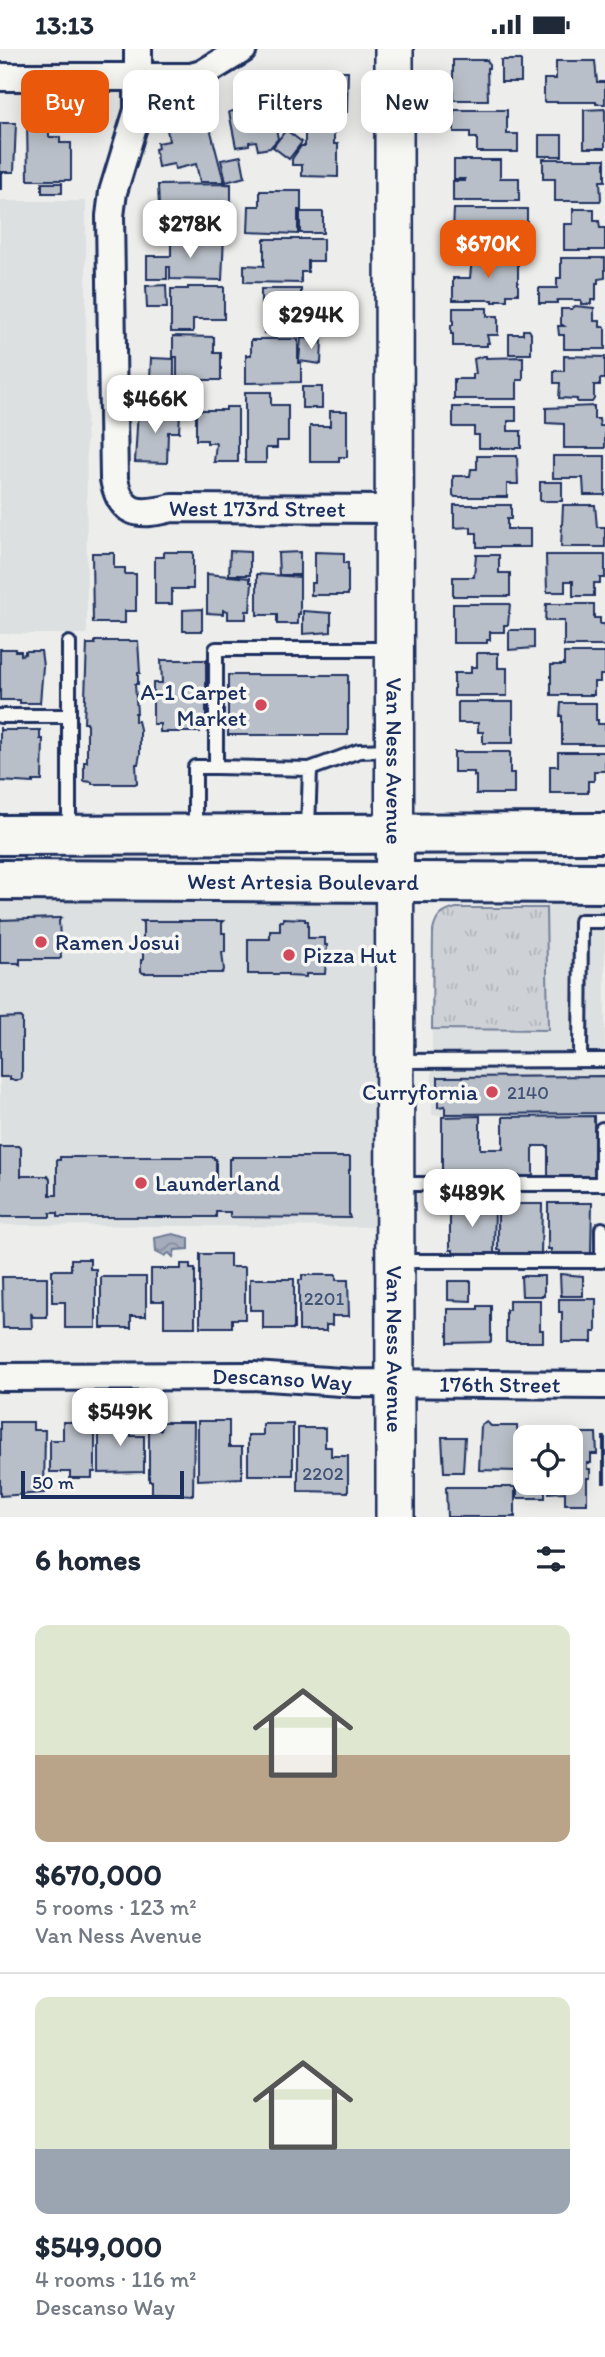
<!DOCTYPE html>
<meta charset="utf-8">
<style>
:root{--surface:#fff;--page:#f6f6f7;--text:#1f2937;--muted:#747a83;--line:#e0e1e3;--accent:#ea580c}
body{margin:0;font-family:Itim,sans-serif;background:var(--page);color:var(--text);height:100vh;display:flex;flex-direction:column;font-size:26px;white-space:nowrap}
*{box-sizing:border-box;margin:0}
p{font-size:23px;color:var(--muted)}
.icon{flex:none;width:38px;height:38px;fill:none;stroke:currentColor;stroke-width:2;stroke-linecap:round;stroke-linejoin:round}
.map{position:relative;height:1468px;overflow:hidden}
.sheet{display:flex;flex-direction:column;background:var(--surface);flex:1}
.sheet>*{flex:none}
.guide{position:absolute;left:21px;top:21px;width:564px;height:63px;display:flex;gap:14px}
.fabs{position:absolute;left:513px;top:1376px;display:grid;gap:14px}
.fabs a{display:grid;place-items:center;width:70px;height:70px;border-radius:14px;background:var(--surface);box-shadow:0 4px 18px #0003;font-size:35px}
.scale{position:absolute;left:21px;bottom:18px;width:163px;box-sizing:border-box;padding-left:7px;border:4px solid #1b2f5e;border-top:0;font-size:19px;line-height:24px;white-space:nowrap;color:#1b2f5e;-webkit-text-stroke:5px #f6f6f2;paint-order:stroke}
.price{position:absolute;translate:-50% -60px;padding:0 16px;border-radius:14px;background:#fff;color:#222;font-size:23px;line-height:46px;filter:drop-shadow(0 2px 4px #0008)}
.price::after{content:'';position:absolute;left:50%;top:42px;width:21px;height:16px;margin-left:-10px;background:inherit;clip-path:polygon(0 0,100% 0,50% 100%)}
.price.selected{background:var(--accent);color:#fff}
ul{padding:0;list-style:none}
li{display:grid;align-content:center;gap:14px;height:371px;padding:0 35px}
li+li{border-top:2px solid var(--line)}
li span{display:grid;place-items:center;height:217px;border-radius:14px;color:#555}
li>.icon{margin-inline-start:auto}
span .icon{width:126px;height:126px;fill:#fffc;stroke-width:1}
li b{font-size:30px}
h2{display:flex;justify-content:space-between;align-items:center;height:84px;padding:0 35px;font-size:30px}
.pill{padding:0 24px;border-radius:14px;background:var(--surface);box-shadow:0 4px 18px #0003;font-size:24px;line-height:63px}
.pill.selected{background:var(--accent);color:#fff}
.status{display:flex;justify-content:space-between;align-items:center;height:49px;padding:0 35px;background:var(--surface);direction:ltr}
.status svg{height:19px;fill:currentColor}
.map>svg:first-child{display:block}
.built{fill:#dde0e1}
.grass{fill:url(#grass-tufts);stroke:#74809a;stroke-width:2}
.water{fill:url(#water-waves);stroke:#6e7a96;stroke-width:2}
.building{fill:#b9bfc8;stroke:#1b2f5e;stroke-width:2}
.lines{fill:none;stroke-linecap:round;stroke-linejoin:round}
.service-casing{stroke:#1b2f5e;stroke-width:18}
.minor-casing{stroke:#1b2f5e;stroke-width:32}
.secondary-casing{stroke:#1b2f5e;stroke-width:42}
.primary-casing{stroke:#1b2f5e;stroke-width:44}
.service{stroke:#f6f6f2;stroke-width:12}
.minor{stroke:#f6f6f2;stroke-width:26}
.secondary{stroke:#f6f6f2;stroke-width:37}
.primary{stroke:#f6f6f2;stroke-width:38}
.poi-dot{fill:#d1495b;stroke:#f6f6f2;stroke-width:2.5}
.labels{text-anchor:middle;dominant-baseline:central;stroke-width:7;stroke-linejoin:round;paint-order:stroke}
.number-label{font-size:19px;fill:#425378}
.street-label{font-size:23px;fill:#1b2f5e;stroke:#f6f6f2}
.poi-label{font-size:23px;fill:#1b2f5e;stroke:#f6f6f2;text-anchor:start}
</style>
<div class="status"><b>13:13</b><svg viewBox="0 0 49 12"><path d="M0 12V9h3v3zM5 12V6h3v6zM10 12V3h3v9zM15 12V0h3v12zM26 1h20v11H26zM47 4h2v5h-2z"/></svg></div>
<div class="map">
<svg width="605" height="1468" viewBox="0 0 605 1468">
<defs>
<pattern id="grass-tufts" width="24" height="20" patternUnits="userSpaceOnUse" patternTransform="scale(1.75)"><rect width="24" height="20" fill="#ced2d7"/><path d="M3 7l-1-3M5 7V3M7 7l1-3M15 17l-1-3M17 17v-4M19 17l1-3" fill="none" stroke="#b0b5bb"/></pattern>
<pattern id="water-waves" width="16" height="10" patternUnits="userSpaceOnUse" patternTransform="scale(1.75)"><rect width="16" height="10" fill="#a5acbc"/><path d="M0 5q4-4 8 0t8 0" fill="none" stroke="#868c9c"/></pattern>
</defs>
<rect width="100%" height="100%" fill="#edeeec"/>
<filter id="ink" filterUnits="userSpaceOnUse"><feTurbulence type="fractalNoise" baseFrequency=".0143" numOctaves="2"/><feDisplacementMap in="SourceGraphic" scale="14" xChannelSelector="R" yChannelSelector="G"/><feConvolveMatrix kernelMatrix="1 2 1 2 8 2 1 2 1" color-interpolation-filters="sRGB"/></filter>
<g filter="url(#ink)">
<path class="built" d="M 0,152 L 86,152 L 87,585 L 0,585 Z
M 0,836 L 379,839 L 380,1178 L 0,1176 Z
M 546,838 L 605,838 L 605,1065 L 432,1066 L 432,980 L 548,981 Z"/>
<path class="grass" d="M 456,859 L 546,859 L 548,981 L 432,980 L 433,882 C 436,867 442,863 456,859 Z"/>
<path class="water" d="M 173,1185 L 189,1189 L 189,1200 L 175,1201 L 173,1208 L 169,1204 L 164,1207 L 156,1203 L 155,1189 Z"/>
<path class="building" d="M 453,11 L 487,11 L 489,15 L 489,19 L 487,19 L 488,51 L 453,51 Z
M 501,11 L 521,11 L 521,33 L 501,33 Z
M 556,12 L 595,12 L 597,33 L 605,33 L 605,55 L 596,55 L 596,53 L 544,53 L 544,30 L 556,30 Z
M 328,22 L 348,22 L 347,63 L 339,63 L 339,66 L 332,66 L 332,70 L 306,70 L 305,37 L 301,37 L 301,29 L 305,29 L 305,25 L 328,25 Z
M 301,53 L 306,75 L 286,79 L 281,57 Z
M 261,56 L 261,59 L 272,57 L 278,90 L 270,99 L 258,101 L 256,92 L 249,93 L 249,96 L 236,98 L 229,63 Z
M 605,60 L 605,99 L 584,99 L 584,61 Z
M 454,61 L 507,61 L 507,85 L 518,85 L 518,103 L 477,103 L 477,89 L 470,89 L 470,83 L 454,83 Z
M 207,67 L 224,133 L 200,133 L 196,115 L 175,120 L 174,115 L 158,118 L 155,100 L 158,99 L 157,94 L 169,92 L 167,80 L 177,78 L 176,75 Z
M 27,73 L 49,73 L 49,88 L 60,88 L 60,94 L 71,94 L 71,131 L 28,131 Z
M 0,74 L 16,74 L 14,123 L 2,123 L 2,140 L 0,140 Z
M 286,81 L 302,93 L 289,110 L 273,98 Z
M 305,84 L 334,84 L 334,95 L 338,95 L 338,128 L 302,127 L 302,116 L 292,116 L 292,110 L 301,97 L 305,97 Z
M 539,86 L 562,86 L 562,107 L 539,107 Z
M 241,107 L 245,128 L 226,133 L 221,111 Z
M 543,110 L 605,110 L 605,132 L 600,132 L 601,150 L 600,152 L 555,152 L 555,130 L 543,130 Z
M 454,111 L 500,111 L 500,129 L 519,129 L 519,152 L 453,152 L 453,132 L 465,132 L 465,130 L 454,130 Z
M 42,134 L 62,134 L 62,144 L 42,144 Z
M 231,135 L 231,161 L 217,161 L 217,179 L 180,179 L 180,168 L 174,168 L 174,157 L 159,157 L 158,136 Z
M 260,142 L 301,142 L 301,161 L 298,161 L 298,185 L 248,183 L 249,157 L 260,157 Z
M 454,160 L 527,160 L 527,186 L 524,186 L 524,189 L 502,188 L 502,202 L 476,202 L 476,188 L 471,188 L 471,182 L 453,182 Z
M 573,160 L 594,160 L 594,172 L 599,172 L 600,179 L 605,179 L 605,201 L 564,201 L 564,175 L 573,175 Z
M 300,163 L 323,163 L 323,184 L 300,184 Z
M 185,186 L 224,187 L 222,231 L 170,230 L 170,218 L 167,218 L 167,230 L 147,230 L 147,207 L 171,207 L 171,191 L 185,191 Z
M 264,190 L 323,190 L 323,212 L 308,212 L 308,223 L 301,223 L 301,234 L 244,233 L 244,216 L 264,217 Z
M 472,209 L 518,209 L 518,245 L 507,245 L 507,251 L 497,251 L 497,253 L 493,253 L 493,251 L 453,251 L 453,229 L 470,229 Z
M 561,209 L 605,209 L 605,229 L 598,230 L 598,234 L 596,234 L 596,251 L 591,251 L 591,255 L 581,255 L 581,251 L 557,251 L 557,254 L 539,254 L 539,239 L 557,239 L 557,229 L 561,229 Z
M 166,236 L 167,259 L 147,259 L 146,237 Z
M 188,238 L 224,238 L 224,270 L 193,270 L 193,283 L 171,283 L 171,240 L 188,240 Z
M 261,240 L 301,240 L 301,262 L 323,262 L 323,284 L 299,284 L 299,263 L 297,263 L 297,284 L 264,284 L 264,255 L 261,255 Z
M 575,257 L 594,259 L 594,272 L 600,272 L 600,278 L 605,278 L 605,300 L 564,300 L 564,286 L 559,286 L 558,277 L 564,277 L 561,275 L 561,260 L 572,260 Z
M 453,259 L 487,259 L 487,267 L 498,267 L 498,286 L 487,286 L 489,294 L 487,294 L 487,297 L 453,297 L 453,285 L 451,285 L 451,276 L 453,276 Z
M 523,281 L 529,281 L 531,284 L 531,305 L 509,305 L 509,285 L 523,285 Z
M 173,287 L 214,288 L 214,304 L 221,304 L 221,331 L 177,331 L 177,308 L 173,308 Z
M 301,289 L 322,291 L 321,315 L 299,312 Z
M 260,290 L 298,290 L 298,314 L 301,314 L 301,333 L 246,334 L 246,306 L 251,306 L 251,291 L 260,291 Z
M 483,307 L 486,307 L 486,309 L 523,308 L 523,331 L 517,331 L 517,350 L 454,350 L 454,330 L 473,330 L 473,325 L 476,325 L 474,310 Z
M 564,307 L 605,308 L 605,330 L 600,330 L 600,336 L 594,336 L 594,350 L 592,353 L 577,353 L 577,350 L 559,349 L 560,334 L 554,334 L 554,322 L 564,322 Z
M 151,309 L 174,310 L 174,331 L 150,330 Z
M 152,337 L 175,337 L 175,358 L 152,358 Z
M 302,338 L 322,338 L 322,359 L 302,359 Z
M 245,343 L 271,343 L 271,356 L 288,356 L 288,392 L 277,392 L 277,399 L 266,399 L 266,414 L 245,414 Z
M 594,357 L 594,370 L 599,370 L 600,377 L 605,377 L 605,399 L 564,399 L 564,375 L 546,374 L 546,359 Z
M 226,358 L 238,358 L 238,413 L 214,413 L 216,394 L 207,394 L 207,391 L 196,391 L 196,361 L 226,361 Z
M 453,358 L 516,358 L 516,372 L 508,372 L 508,382 L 521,382 L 521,399 L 479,399 L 479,386 L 474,386 L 474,378 L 453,378 Z
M 138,360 L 168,361 L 168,364 L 180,364 L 179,383 L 168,383 L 167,414 L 135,413 Z
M 330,362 L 347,362 L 347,408 L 339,408 L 339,413 L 310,413 L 310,377 L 330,377 Z
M 477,407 L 517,407 L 518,435 L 507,435 L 507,448 L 455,448 L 453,446 L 453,427 L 470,427 L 471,420 L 477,420 Z
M 553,407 L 605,407 L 605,446 L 584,446 L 583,429 L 553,429 Z
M 540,433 L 562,433 L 562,452 L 540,452 Z
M 454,456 L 511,456 L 511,470 L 507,470 L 507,480 L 530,480 L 530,498 L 477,498 L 477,484 L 471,484 L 471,478 L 454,479 Z
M 563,456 L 595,456 L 597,478 L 605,478 L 605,498 L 561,498 Z
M 230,502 L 250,503 L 250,526 L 229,526 Z
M 164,503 L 193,503 L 193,540 L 172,540 L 172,555 L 155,555 L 155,508 L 164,508 Z
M 300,503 L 300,526 L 279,526 L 278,504 Z
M 315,503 L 344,504 L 344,514 L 348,514 L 348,546 L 311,546 L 311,534 L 315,534 Z
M 92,504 L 114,504 L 114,519 L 125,519 L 125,525 L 136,525 L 136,562 L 125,562 L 125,574 L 93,574 Z
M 476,506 L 499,506 L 499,524 L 510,524 L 510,547 L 453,547 L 453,528 L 474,528 Z
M 546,506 L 605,506 L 605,529 L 600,529 L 600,534 L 594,534 L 594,547 L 573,547 L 573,532 L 565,532 L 565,543 L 547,543 Z
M 207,525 L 250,529 L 250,533 L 252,533 L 250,562 L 246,562 L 246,570 L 228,570 L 228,562 L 223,561 L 223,565 L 207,564 Z
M 257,525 L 300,528 L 300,565 L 298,565 L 298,575 L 277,575 L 277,566 L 257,566 Z
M 453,555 L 510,555 L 508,576 L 504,576 L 504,583 L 490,583 L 490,591 L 487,591 L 487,594 L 453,594 Z
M 546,555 L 594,555 L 594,569 L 600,569 L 600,575 L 605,575 L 605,597 L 564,597 L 564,572 L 545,572 Z
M 202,560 L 202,582 L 183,582 L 183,561 Z
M 303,562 L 331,564 L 331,583 L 303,585 Z
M 509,581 L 534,581 L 534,599 L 509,601 Z
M 95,592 L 138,592 L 140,624 L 138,624 L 138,635 L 135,635 L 137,664 L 135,664 L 135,672 L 138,672 L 140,680 L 140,705 L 138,715 L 136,715 L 137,734 L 135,735 L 92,735 L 92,733 L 84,732 L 84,713 L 87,713 L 87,674 L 84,674 L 87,595 L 95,595 Z
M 0,600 L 15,600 L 15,602 L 21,602 L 21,606 L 25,605 L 25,602 L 41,602 L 43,617 L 40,654 L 20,654 L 20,651 L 0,651 Z
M 477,604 L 498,604 L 498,619 L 507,619 L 507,647 L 454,647 L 454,624 L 471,624 L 471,618 L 477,618 Z
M 564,604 L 605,604 L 605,626 L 600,626 L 600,633 L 594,633 L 594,646 L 551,646 L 551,616 L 564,616 Z
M 161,611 L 206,611 L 206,673 L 200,673 L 200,683 L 160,683 L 160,675 L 153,675 L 153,634 L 162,634 Z
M 228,626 L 348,626 L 348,686 L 228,686 Z
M 458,653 L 513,653 L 513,694 L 483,694 L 483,683 L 478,683 L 478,674 L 458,674 Z
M 561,654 L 596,654 L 596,671 L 598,671 L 598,675 L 605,675 L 605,695 L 562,695 L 562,667 L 560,667 Z
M 0,678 L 0,681 L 40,681 L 40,690 L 43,690 L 42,732 L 33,732 L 33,734 L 0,732 Z
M 454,703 L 510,703 L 510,724 L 514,724 L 514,745 L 476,745 L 476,727 L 474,727 L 474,723 L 454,723 Z
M 558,703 L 605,703 L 605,722 L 594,722 L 594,732 L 588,732 L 588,744 L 550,744 L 550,717 L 558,717 Z
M 57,869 L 61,869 L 59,872 L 61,909 L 59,910 L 20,910 L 20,916 L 18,914 L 0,914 L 0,871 Z
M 283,869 L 305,870 L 305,872 L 308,872 L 308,889 L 325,889 L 325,896 L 327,896 L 325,925 L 306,925 L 306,928 L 288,927 L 288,925 L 248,925 L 248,890 L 270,890 L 270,882 L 280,882 L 280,872 L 283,872 Z
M 141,872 L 224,872 L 222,874 L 222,884 L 225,884 L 225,903 L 222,903 L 224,921 L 222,924 L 143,924 L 141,922 L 141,911 L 143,911 L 143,874 Z
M 20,968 L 22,970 L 22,1029 L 20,1031 L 10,1031 L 10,1028 L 0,1028 L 0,969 Z
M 605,1027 L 605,1064 L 445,1065 L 445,1057 L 438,1058 L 438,1028 Z
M 480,1067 L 480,1100 L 503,1100 L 503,1068 L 594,1067 L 595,1133 L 548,1133 L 548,1097 L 533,1097 L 533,1132 L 442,1132 L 442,1068 Z
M 8,1097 L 19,1097 L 21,1099 L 21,1127 L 48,1127 L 50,1130 L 50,1146 L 57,1146 L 57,1111 L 60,1111 L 60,1108 L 214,1108 L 214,1110 L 216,1110 L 216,1132 L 229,1132 L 229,1110 L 232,1110 L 232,1108 L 350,1108 L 350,1121 L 349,1121 L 349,1166 L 350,1169 L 230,1168 L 230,1163 L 216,1163 L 216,1168 L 58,1168 L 58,1164 L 50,1164 L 50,1168 L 0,1168 L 0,1098 L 8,1098 Z
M 450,1154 L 495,1155 L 494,1205 L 453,1205 L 453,1201 L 450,1201 Z
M 548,1154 L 592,1154 L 591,1205 L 551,1205 L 551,1200 L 548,1200 Z
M 498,1155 L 542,1155 L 541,1206 L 501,1206 L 501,1201 L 498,1201 Z
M 200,1205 L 230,1205 L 230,1218 L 245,1218 L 245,1270 L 232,1270 L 232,1278 L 200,1278 Z
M 71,1210 L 90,1210 L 90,1220 L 96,1220 L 96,1279 L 65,1279 L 65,1253 L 52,1253 L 52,1221 L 71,1221 Z
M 181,1215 L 190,1215 L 190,1220 L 195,1220 L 195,1278 L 164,1278 L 164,1252 L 151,1252 L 151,1220 L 181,1220 Z
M 560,1225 L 583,1227 L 583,1247 L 561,1247 Z
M 302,1226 L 336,1226 L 336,1231 L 348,1231 L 349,1267 L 332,1267 L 332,1276 L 326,1276 L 326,1282 L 299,1282 L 299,1231 L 302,1231 Z
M 521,1227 L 544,1227 L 544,1247 L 522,1247 Z
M 2,1228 L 47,1228 L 47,1268 L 33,1268 L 31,1264 L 32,1279 L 3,1279 Z
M 101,1228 L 146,1228 L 146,1267 L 131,1267 L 131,1279 L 101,1279 Z
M 250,1230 L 294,1230 L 294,1280 L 263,1280 L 263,1261 L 250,1261 Z
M 448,1232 L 471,1232 L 471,1252 L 448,1251 Z
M 559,1250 L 596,1250 L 596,1283 L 592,1283 L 592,1293 L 562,1293 L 562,1263 L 559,1263 Z
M 509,1251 L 540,1251 L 540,1281 L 543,1281 L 543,1293 L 506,1293 L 506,1261 L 509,1261 Z
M 478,1257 L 491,1257 L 491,1293 L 448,1294 L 448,1260 L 478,1260 Z
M 99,1372 L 131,1372 L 131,1387 L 144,1387 L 144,1423 L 99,1424 Z
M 198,1372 L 229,1372 L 229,1398 L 242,1398 L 242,1429 L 198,1431 Z
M 0,1373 L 33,1373 L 33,1381 L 45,1381 L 44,1444 L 0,1447 Z
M 63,1373 L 95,1373 L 95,1423 L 92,1423 L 92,1429 L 70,1429 L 70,1423 L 50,1423 L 50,1391 L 63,1391 Z
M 161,1373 L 194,1373 L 193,1446 L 152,1444 L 152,1432 L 149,1432 L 149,1381 L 161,1381 Z
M 487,1373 L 491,1377 L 517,1377 L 518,1389 L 525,1389 L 525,1420 L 523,1420 L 525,1433 L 545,1433 L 545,1449 L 517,1449 L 517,1422 L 479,1421 L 481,1376 Z
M 263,1375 L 293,1375 L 293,1426 L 248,1426 L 248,1386 L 263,1386 Z
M 298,1379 L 325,1379 L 325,1398 L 331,1398 L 331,1407 L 348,1407 L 348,1443 L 298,1442 Z
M 573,1384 L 596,1384 L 597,1405 L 591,1405 L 591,1414 L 587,1414 L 587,1420 L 590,1420 L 590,1429 L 587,1429 L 587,1455 L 565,1455 L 565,1443 L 549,1444 L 550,1433 L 570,1433 L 570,1404 L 574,1404 Z
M 442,1388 L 465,1388 L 463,1423 L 444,1423 Z
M 603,1388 L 605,1388 L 605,1434 L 603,1434 Z
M 446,1438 L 515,1438 L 515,1468 L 447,1468 Z"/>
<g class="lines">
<g class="service-casing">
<path id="service" d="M 69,594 L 69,667
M 0,667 L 69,667 L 69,782
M 216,718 L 310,720 L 308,780
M 310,720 L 359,702 L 390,701
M 195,781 L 195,718 L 216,718 L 216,600 L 391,600
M 580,1011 L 581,872 L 605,872
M 399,1012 L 605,1011
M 602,1080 L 602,1135
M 399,1135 L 605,1135
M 399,1212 L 602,1212 L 602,1180"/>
</g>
<g class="minor-casing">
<g id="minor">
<path id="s1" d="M 138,0 L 138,61 L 113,143 L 110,167 L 114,430 C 121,467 139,467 172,459 L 395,460"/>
<path d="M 0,28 L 191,28 L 202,25 L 243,0"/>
<path id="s2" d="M 0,1328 L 254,1327 L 355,1334 L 605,1336"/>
</g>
</g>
<g class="secondary-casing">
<g id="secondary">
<path id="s3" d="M 394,0 L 395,1468"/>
</g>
</g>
<g class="primary-casing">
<g id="primary">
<path d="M 0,786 L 605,784"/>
<path id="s4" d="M 0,831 L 605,834"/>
</g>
</g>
<use href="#service" class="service"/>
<use href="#minor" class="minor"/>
<use href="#secondary" class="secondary"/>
<use href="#primary" class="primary"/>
</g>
</g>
<g class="poi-dot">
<circle cx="261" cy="656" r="7"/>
<circle cx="41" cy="893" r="7"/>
<circle cx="289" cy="906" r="7"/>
<circle cx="492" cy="1043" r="7"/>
<circle cx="141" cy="1134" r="7"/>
</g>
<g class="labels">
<g class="number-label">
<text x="528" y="1043">2140</text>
<text x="324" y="1249">2201</text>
<text x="323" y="1424">2202</text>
</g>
<g class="street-label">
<text stroke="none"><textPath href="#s1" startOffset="597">West 173rd Street</textPath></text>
<text stroke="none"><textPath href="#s3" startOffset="712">Van Ness Avenue</textPath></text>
<text stroke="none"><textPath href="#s4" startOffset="303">West Artesia Boulevard</textPath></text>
<text stroke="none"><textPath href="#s3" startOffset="1300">Van Ness Avenue</textPath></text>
<text stroke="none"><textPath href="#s2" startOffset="282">Descanso Way</textPath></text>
<text stroke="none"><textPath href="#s2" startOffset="500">176th Street</textPath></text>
</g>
<g class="poi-label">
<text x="247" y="643" text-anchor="end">A-1 Carpet<tspan x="247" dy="26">Market</tspan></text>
<text x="55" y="893">Ramen Josui</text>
<text x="303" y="906">Pizza Hut</text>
<text x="478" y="1043" text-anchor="end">Curryfornia</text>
<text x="155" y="1134">Launderland</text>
</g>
</g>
</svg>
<div class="fabs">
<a><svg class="icon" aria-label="locate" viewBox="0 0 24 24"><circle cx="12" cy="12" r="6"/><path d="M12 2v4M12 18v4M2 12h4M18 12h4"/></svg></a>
</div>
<div class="scale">50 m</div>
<b class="price" style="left:190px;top:211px">$278K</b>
<b class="price selected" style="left:488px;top:231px">$670K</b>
<b class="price" style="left:311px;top:302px">$294K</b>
<b class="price" style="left:155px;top:386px">$466K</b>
<b class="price" style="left:472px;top:1180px">$489K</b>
<b class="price" style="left:120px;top:1399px">$549K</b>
<div class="guide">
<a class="pill selected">Buy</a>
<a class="pill">Rent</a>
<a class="pill">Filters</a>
<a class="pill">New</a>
</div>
</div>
<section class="sheet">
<h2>6 homes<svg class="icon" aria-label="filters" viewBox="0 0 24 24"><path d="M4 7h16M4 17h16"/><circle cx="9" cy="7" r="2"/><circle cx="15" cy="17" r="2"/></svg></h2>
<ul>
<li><span style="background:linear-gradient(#dfe7d0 60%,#b9a48a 0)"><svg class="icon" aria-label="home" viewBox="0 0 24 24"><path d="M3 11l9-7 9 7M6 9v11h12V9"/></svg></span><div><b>$670,000</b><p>5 rooms · 123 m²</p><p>Van Ness Avenue</p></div></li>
<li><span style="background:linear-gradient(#dfe7d0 70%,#9aa5b1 0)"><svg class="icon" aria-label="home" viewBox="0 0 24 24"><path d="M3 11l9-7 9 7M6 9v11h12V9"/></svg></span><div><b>$549,000</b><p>4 rooms · 116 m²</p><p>Descanso Way</p></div></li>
</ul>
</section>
